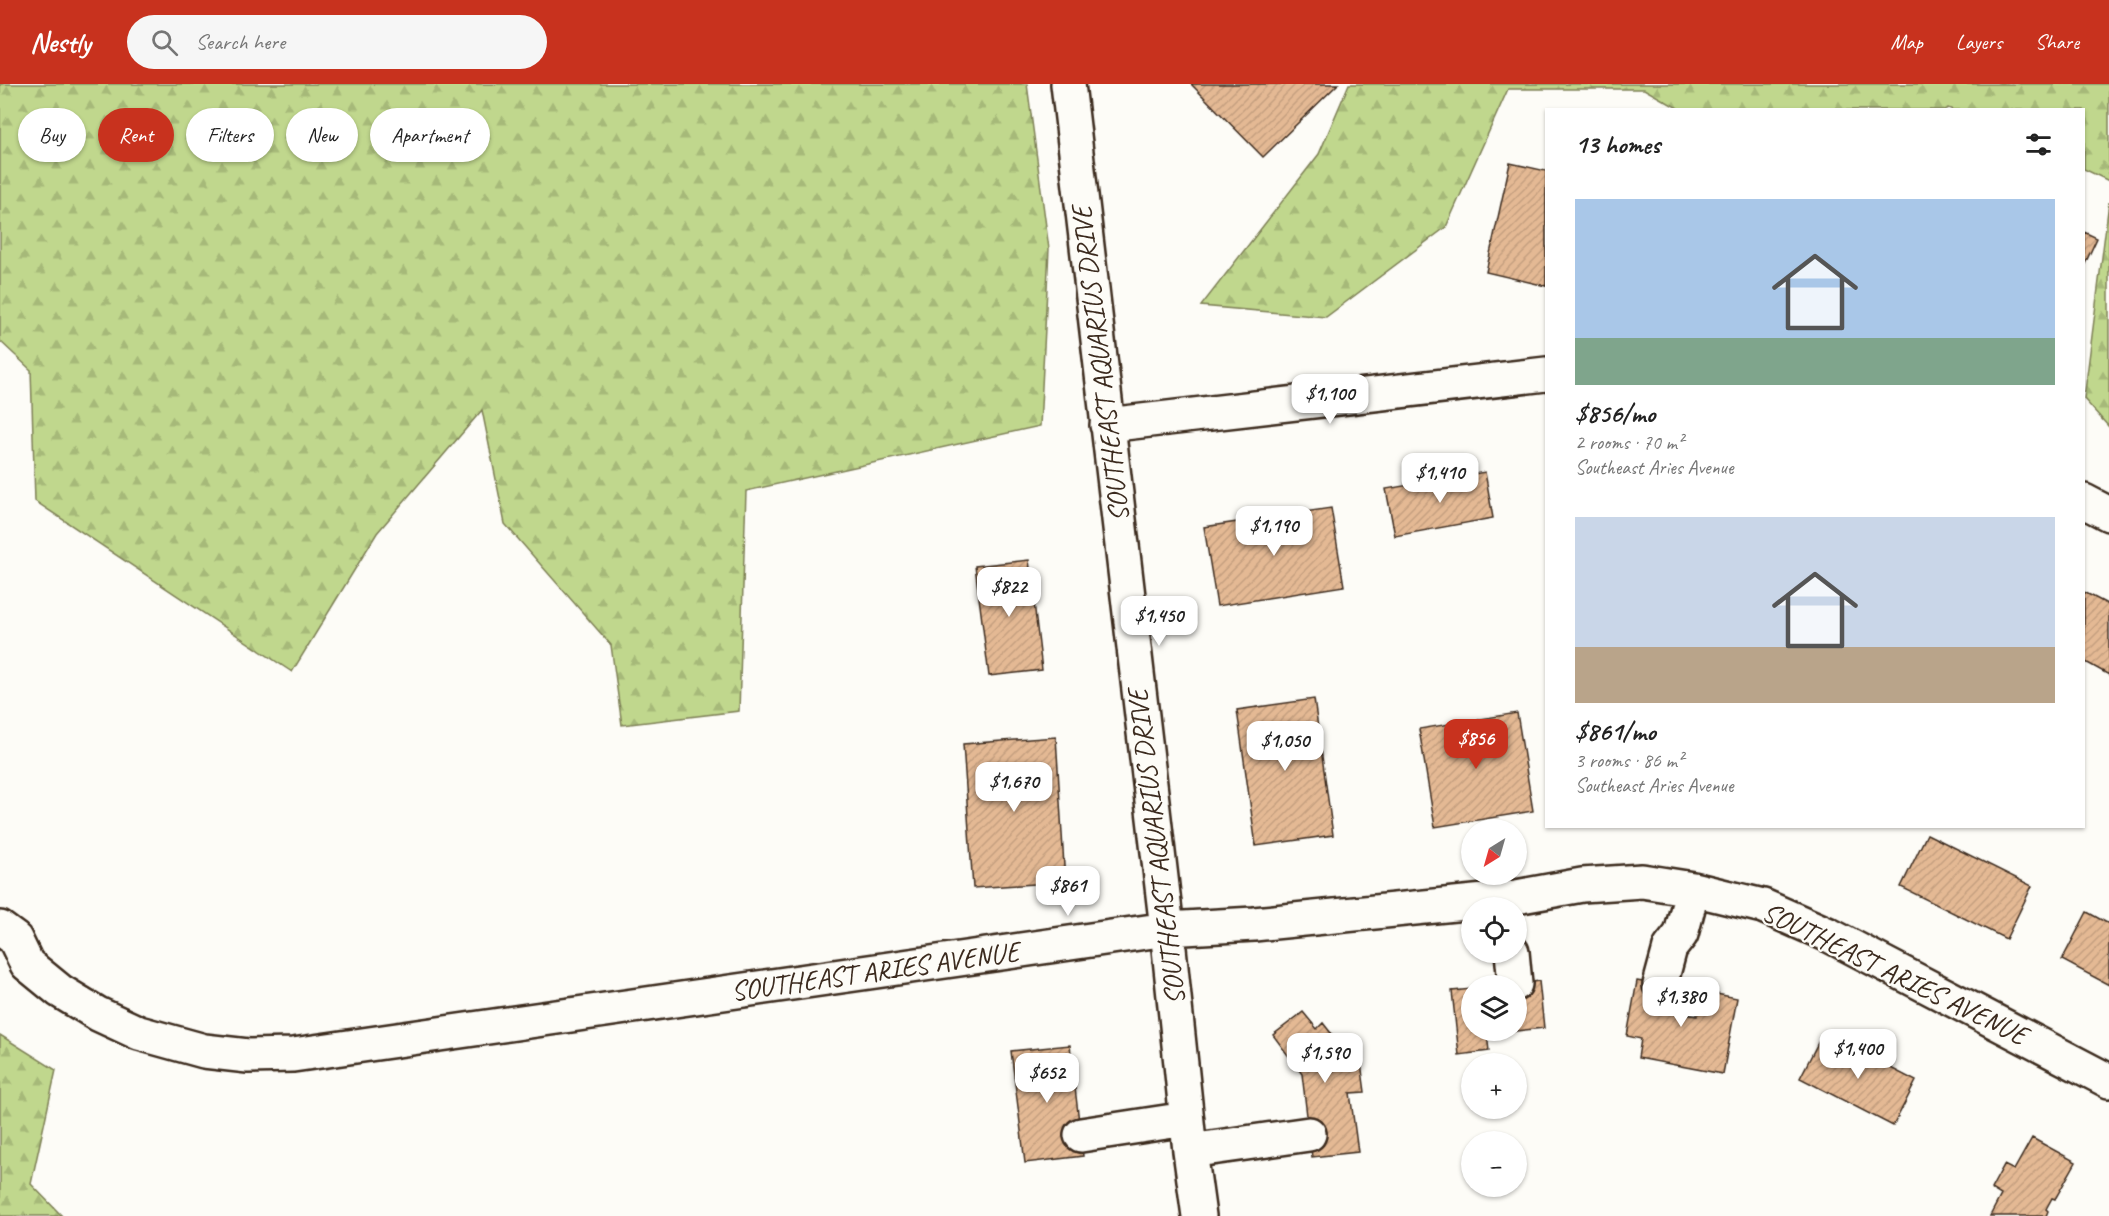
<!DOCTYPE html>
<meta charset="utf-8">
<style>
:root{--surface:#fff;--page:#f6f6f6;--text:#222;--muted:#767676;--accent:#c8321e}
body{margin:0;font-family:Caveat,sans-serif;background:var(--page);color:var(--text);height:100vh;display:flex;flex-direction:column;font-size:22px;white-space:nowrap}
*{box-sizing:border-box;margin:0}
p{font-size:20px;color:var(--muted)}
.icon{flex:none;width:33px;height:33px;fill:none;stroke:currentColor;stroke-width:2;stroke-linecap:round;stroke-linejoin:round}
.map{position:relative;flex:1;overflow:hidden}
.drawer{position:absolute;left:1545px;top:24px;width:540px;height:720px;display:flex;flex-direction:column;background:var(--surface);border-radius:0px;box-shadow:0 2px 4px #0004}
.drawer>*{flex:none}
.hud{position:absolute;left:18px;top:24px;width:570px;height:54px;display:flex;gap:12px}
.needle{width:39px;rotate:217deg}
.tools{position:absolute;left:1461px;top:735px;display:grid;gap:12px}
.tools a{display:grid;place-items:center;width:66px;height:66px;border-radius:50%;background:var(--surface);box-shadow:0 2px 4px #0004;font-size:30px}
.price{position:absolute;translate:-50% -51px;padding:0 14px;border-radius:12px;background:#fff;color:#222;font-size:20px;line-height:39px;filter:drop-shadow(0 2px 3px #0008)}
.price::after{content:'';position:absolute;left:50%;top:36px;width:18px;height:14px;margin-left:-9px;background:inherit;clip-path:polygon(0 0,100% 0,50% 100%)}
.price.active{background:var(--accent);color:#fff}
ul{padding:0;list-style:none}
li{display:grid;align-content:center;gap:12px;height:318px;padding:0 30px}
li span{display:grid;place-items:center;height:186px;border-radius:0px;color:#555}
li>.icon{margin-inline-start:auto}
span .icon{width:108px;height:108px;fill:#fffc;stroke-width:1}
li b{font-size:26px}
h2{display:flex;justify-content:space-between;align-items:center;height:72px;padding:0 30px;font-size:26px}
.pill{padding:0 21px;border-radius:27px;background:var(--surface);box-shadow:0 2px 4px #0004;font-size:21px;line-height:54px}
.pill.active{background:var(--accent);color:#fff}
header{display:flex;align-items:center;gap:36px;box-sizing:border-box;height:84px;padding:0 30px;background:var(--accent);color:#fff}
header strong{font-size:28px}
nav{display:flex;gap:33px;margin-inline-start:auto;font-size:21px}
.search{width:420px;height:54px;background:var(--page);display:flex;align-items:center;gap:15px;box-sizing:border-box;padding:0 21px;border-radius:33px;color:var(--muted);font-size:22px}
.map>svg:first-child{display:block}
.forest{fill:url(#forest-firs);stroke:#7e8056;stroke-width:1.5}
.building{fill:url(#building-hatch);stroke:#3b2a1e;stroke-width:1.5}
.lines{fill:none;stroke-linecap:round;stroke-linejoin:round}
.minor-casing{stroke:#3b2a1e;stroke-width:38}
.minor{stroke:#fdfcf7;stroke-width:33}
.labels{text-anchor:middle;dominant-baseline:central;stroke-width:4.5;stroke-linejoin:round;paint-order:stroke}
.street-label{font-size:28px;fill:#3b2a1e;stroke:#fdfcf7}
</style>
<header>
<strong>Nestly</strong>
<div class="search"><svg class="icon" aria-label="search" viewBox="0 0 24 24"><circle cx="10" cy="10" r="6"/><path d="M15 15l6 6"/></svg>Search here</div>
<nav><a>Map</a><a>Layers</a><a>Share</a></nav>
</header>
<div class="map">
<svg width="2109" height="1132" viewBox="0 0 2109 1132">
<defs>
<pattern id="forest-firs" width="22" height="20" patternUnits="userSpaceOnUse" patternTransform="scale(1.5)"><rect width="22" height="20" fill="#c0d78d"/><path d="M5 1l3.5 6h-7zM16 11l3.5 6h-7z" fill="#a6b979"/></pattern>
<pattern id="building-hatch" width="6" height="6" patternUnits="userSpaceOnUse" patternTransform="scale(1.5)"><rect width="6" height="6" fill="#e4b994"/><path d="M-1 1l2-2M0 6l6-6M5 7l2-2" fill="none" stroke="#c49f7f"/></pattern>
</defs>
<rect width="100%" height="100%" fill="#fdfcf7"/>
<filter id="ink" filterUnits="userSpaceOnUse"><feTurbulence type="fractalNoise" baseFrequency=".0167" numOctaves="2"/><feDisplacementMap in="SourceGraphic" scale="12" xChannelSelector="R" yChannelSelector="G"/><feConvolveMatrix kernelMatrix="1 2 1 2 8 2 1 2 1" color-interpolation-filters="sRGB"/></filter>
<g filter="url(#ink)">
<path class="forest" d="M 0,0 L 1027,0 L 1049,165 L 1040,342 L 746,407 L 739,627 L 622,641 L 611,561 L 505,440 L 482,326 L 377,449 L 292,588 L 35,417 L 31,286 L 0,257 Z
M 1349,0 L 2109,0 L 2109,97 L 2084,85 L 2084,26 L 1953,26 L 1948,24 L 1944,26 L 1681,26 L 1644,5 L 1508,5 L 1446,143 L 1326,233 L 1201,222 L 1319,70 Z
M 2109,118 L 2109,343 L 2084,315 Z
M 0,951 L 56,986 L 31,1100 L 62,1132 L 0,1132 Z"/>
<path class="building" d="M 1191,0 L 1338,0 L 1263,73 Z
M 1510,79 L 1546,87 L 1546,202 L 1486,188 Z
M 2084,148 L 2097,154 L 2084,182 Z
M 1485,388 L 1493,434 L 1395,452 L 1386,405 Z
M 1331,424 L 1344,502 L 1217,522 L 1204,443 Z
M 1029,476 L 1042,586 L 989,592 L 975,482 Z
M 2084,508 L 2109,521 L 2109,591 L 2084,577 Z
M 1314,615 L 1333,751 L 1256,762 L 1237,626 Z
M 1517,629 L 1533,727 L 1435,743 L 1419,645 Z
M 1056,653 L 1065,798 L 973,804 L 963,660 Z
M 1927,750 L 2032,802 L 2006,855 L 1901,803 Z
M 2087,828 L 2109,840 L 2109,901 L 2062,876 Z
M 1539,897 L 1544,944 L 1487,950 L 1489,967 L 1459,971 L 1452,907 L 1472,905 L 1472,946 L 1516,946 L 1516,902 L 1501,902 Z
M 1637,897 L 1688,906 L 1684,930 L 1697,932 L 1700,919 L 1710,921 L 1711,909 L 1737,914 L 1723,990 L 1638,974 L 1641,955 L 1627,952 Z
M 1303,928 L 1317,945 L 1323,939 L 1345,967 L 1359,964 L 1365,1008 L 1350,1009 L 1358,1068 L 1312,1073 L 1302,990 L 1273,951 Z
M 1823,949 L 1916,997 L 1893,1042 L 1800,994 Z
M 1070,961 L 1083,1072 L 1025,1079 L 1011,967 Z
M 2032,1054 L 2076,1078 L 2055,1115 L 2052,1114 L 2046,1125 L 2048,1127 L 2046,1132 L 1990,1132 L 2001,1111 L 1991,1105 L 2004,1081 L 2014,1086 Z"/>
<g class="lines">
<g class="minor-casing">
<path id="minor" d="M 1068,0 L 1167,845 L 1190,1067 L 1199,1132
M 1107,341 L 1546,290
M 2084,417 L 2109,430
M 0,844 L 15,855 L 27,880 L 60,907 L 98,930 L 139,949 L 204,967 L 248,972 L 293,971 L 1167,845 L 1254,840 L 1505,815 L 1582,801 L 1642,797 L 1693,805 L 1763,822 L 1829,851 L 2109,997
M 1512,868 L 1515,900
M 1660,901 L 1670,864 L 1681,850 L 1693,805
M 1081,1051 L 1186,1035
M 1190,1067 L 1309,1050"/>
</g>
<use href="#minor" class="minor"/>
</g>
</g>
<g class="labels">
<g class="street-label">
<text transform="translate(1100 280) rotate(-97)">SOUTHEAST AQUARIUS DRIVE</text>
<text transform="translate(1156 763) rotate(-97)">SOUTHEAST AQUARIUS DRIVE</text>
<text transform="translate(875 887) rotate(-8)">SOUTHEAST ARIES AVENUE</text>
<text transform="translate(1895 889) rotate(26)">SOUTHEAST ARIES AVENUE</text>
</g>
</g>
</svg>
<div class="tools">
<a><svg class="needle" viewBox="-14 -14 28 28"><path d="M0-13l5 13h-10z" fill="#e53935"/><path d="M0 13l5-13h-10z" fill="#767676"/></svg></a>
<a><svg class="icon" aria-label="locate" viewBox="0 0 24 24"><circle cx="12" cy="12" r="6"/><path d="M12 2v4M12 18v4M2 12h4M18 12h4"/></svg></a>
<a><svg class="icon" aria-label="layers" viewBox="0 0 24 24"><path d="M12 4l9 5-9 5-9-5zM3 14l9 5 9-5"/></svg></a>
<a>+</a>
<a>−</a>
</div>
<b class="price" style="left:1330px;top:341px">$1,100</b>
<b class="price" style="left:1440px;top:420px">$1,410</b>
<b class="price" style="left:1274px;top:473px">$1,190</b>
<b class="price" style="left:1009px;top:534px">$822</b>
<b class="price" style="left:1159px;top:563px">$1,450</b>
<b class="price active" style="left:1476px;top:686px">$856</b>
<b class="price" style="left:1285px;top:688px">$1,050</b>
<b class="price" style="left:1014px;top:729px">$1,670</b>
<b class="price" style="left:1068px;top:833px">$861</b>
<b class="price" style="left:1681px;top:944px">$1,380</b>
<b class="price" style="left:1858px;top:996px">$1,400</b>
<b class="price" style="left:1325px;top:1000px">$1,590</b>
<b class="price" style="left:1047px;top:1020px">$652</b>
<div class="hud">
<a class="pill">Buy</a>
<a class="pill active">Rent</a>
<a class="pill">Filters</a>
<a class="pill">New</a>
<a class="pill">Apartment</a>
</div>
<section class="drawer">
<h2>13 homes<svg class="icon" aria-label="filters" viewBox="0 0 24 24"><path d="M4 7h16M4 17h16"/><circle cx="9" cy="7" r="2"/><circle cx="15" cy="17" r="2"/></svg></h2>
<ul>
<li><span style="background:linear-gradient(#a9c7e8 75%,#7fa58c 0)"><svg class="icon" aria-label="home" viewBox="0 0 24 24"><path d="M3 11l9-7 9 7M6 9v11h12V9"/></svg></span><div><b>$856/mo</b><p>2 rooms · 70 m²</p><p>Southeast Aries Avenue</p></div></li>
<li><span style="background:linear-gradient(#c9d6e8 70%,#b9a48a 0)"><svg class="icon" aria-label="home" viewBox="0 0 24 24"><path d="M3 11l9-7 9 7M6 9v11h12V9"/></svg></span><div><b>$861/mo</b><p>3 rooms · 86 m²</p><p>Southeast Aries Avenue</p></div></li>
</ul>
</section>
</div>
